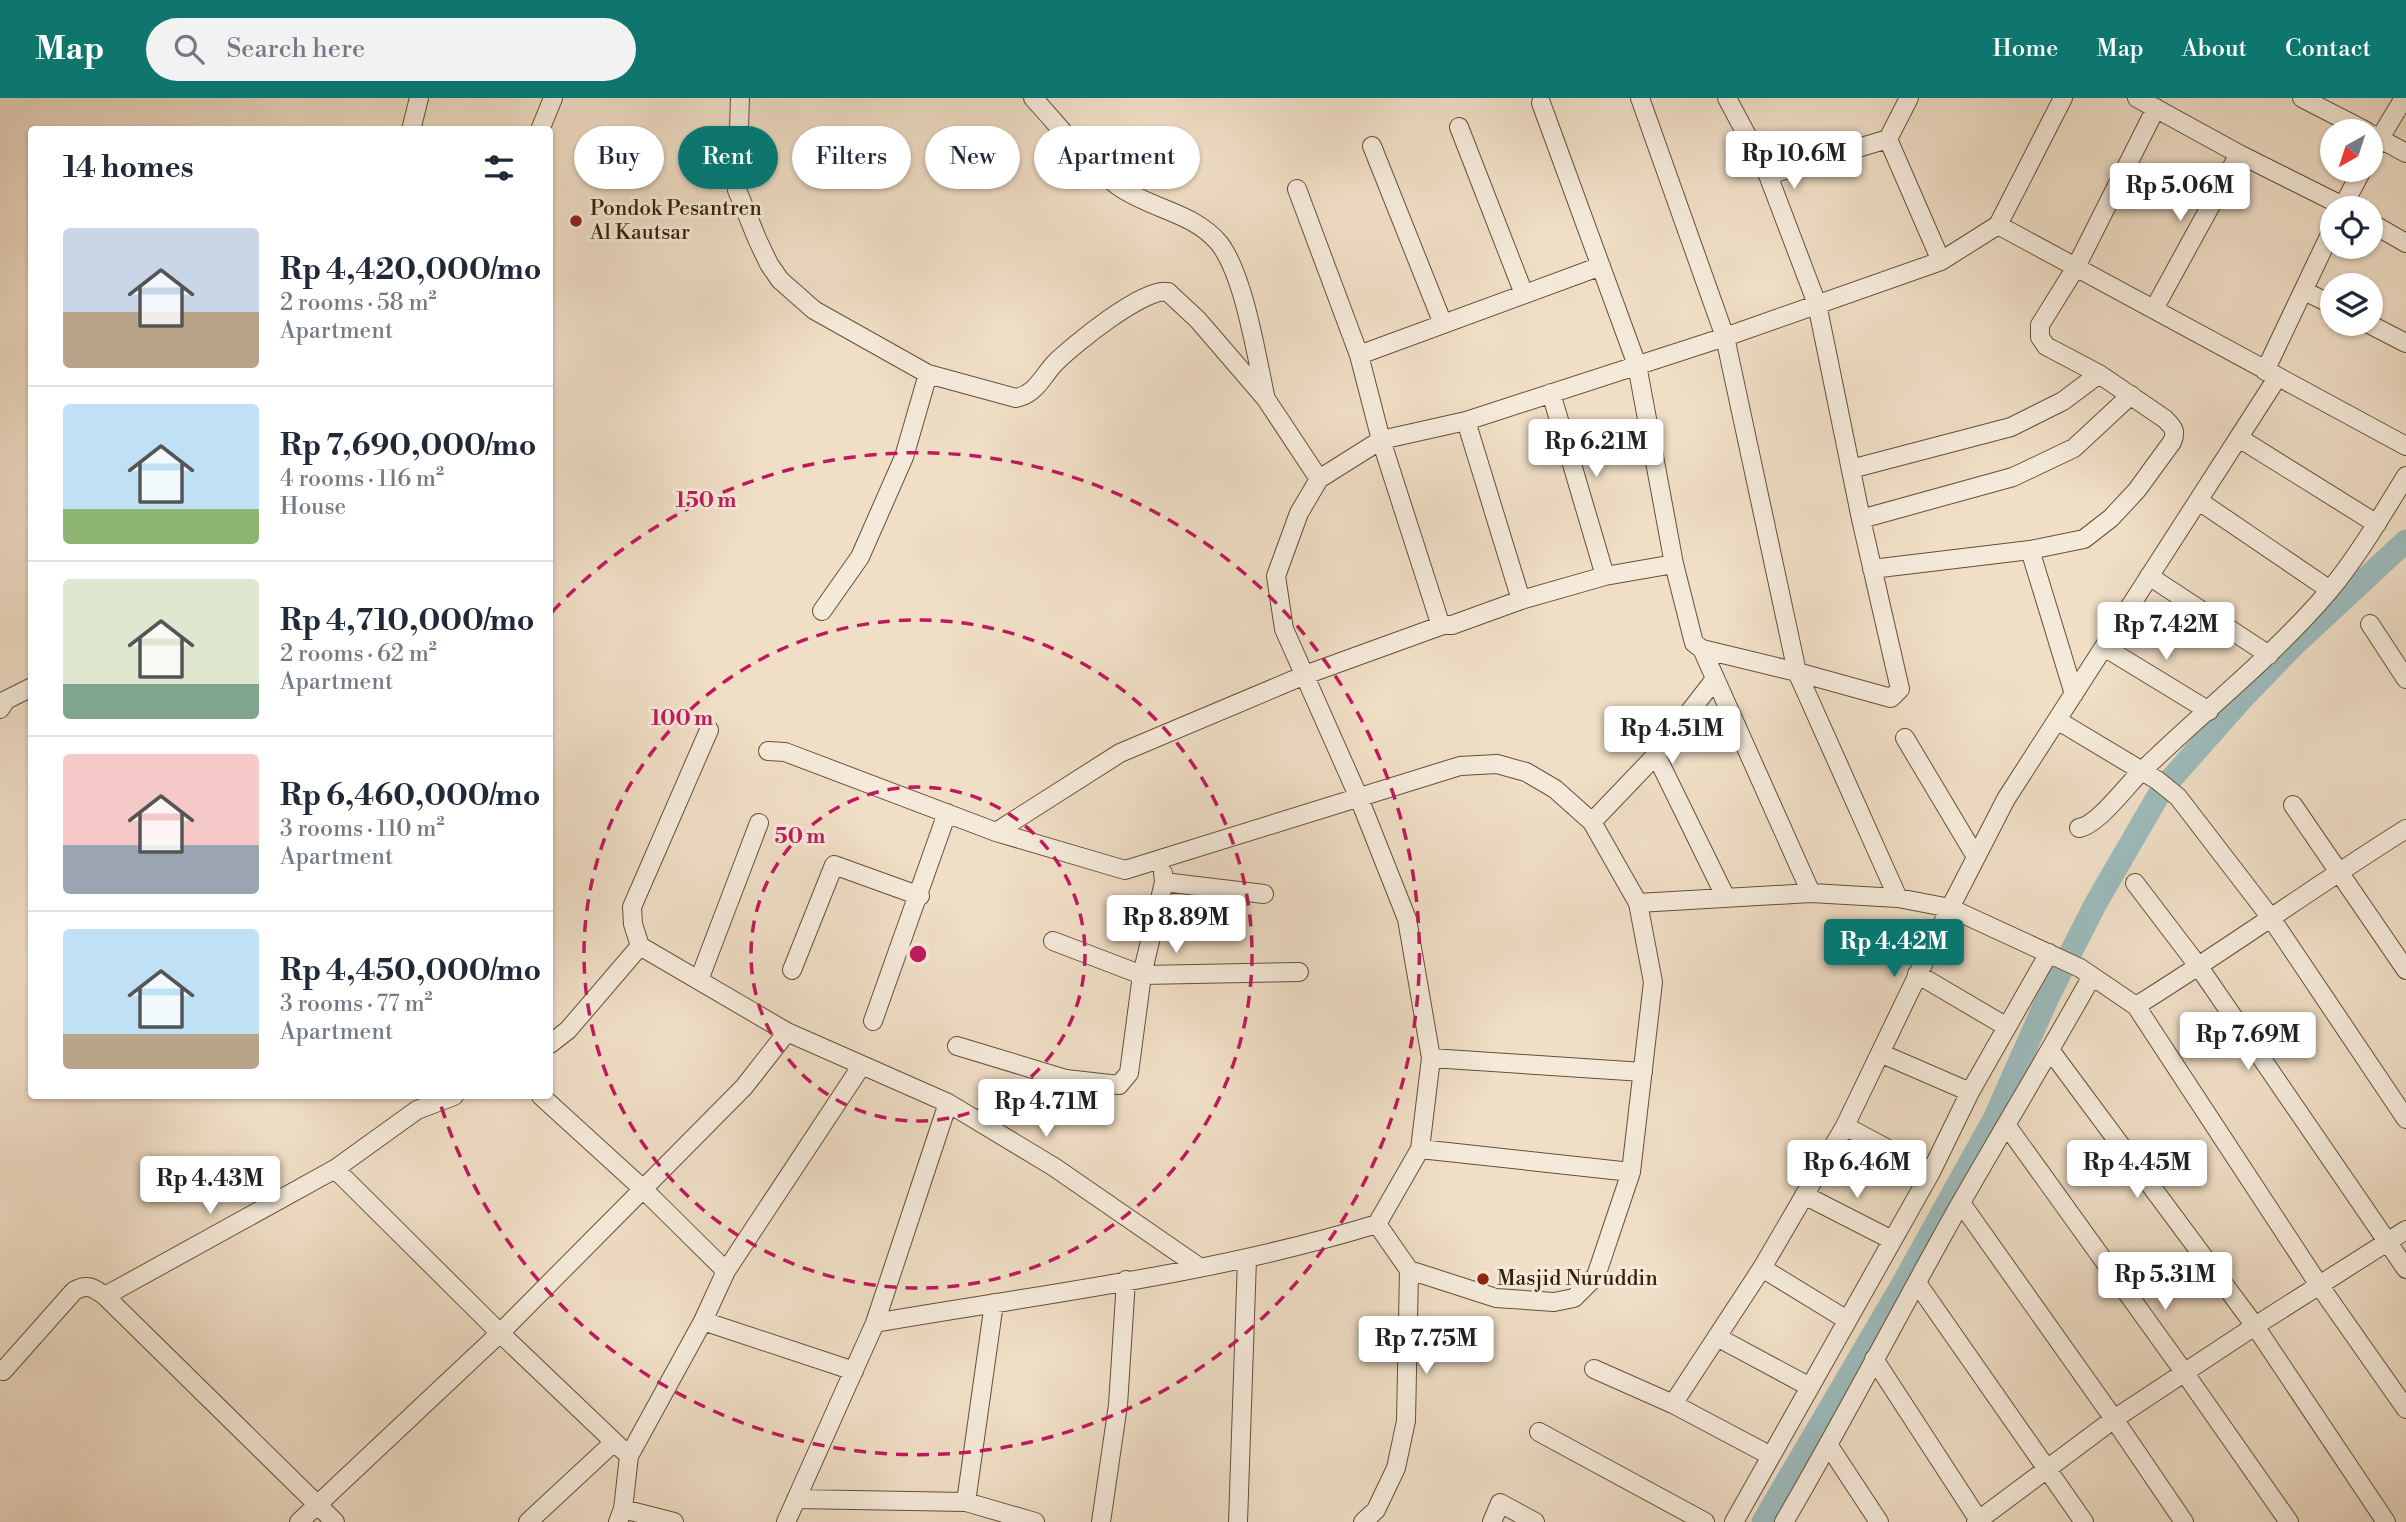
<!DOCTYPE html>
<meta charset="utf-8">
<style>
:root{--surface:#fff;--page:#f2f2f3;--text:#1f2937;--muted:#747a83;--line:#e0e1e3;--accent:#0f766e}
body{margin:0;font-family:"Libre Bodoni",serif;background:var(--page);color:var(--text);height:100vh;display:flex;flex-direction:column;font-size:26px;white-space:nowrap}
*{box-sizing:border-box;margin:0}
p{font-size:23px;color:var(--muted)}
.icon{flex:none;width:38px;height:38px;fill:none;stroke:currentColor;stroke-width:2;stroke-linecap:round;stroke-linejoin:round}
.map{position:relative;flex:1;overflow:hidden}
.details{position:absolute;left:28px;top:28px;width:525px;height:973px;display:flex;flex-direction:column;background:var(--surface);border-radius:7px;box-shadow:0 2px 5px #0004}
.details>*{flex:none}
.top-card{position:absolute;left:574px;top:28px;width:665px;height:63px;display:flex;gap:14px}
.needle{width:46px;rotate:219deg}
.tools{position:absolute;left:2320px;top:21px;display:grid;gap:14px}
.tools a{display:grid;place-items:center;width:63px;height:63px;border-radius:50%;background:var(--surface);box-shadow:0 2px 5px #0004;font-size:35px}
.price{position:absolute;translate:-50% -60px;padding:0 16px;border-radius:7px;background:#fff;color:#222;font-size:23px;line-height:46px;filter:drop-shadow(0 2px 4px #0008)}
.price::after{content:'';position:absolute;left:50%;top:42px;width:21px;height:16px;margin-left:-10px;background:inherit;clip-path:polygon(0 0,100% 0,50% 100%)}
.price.on{background:var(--accent);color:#fff}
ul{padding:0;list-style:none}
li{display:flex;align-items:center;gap:21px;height:175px;padding:0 35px}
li+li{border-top:2px solid var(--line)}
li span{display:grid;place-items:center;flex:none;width:196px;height:140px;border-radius:7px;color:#555}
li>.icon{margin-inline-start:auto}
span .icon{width:84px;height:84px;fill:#fffc;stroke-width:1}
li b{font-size:30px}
h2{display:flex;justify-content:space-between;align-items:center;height:84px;padding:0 35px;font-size:30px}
.tag{padding:0 24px;border-radius:32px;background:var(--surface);box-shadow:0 2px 5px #0004;font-size:24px;line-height:63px}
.tag.on{background:var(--accent);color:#fff}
header{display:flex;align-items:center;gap:42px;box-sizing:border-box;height:98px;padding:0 35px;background:var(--accent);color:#fff}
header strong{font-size:33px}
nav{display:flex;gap:38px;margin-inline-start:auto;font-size:24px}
.search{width:490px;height:63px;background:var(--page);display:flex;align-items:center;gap:18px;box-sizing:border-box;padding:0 24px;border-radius:38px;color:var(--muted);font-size:26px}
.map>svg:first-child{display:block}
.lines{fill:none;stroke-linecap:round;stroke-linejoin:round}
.canal{stroke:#9cbbbc;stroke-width:23}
.street-casing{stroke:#645038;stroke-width:20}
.street{stroke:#f5eada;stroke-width:18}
.ring{fill:none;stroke:#c2185b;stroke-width:3.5;stroke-dasharray:12 9}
.poi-dot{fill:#8f2418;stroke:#f5eada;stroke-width:2.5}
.labels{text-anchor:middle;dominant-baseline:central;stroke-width:6;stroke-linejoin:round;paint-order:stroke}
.poi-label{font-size:21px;fill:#362008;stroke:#f5eada;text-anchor:start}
.centre{fill:#c2185b;stroke:#f5eada;stroke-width:3.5}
.ring-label{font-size:21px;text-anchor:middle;font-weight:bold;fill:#c2185b;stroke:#f5eada;stroke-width:6;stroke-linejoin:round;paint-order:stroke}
</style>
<header>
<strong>Map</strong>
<div class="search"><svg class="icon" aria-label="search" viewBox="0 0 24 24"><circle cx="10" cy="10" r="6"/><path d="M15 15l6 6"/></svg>Search here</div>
<nav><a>Home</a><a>Map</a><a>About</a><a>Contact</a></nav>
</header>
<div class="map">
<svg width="2406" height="1424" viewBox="0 0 2406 1424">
<rect width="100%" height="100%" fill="#f0dec6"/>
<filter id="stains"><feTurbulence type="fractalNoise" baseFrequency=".00286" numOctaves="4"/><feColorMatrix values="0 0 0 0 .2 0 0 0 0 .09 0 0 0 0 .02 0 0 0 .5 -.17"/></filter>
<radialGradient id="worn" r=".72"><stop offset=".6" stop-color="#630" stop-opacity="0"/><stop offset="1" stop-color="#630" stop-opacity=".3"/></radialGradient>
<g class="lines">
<path class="canal" d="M 2171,681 L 2241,602 L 2293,548 L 2406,443
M 1763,1424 L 1902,1187 L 1995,1019 L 2049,897 L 2096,805 L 2161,693"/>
<g class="street-casing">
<path id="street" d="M 740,0 L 737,92 L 758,143 L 769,166 L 780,182 L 814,212 L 928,276 L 1016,300 C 1036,296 1042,279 1055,265 C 1072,248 1145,188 1168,194 L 1198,222 L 1266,301 L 1319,381
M 1033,0 C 1060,29 1086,64 1118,88 C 1150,111 1193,114 1219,145 C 1244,177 1256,256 1265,297
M 1640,0 L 1725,239 L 1797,574 L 1898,800
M 1909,0 L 1888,41 L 1941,163
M 2137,0 L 2239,56 L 2347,110
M 2302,0 L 2366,33
M 1541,5 L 1637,267 L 1674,466 L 1694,545 L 1702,551 L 1797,574 L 1891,600 L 1900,591 L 1861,421 L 1817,206 L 1768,77 L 1727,0
M 1459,29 L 1524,196
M 411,32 L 419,0
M 540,32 L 553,0
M 2371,36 L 2406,55
M 1372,48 L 1443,226
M 2371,55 L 2404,0
M 1768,77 L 1888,41
M 1297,91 L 1359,257 L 1381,342 L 1439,522 L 1443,527 L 1452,527 L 1521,502 L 1605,478 L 1674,466
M 2342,110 L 2362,72
M 2371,125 L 2406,145
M 1998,127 L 2406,348
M 2304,193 L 2333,207
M 2154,211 L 2239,56
M 2369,226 L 2406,245
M 1359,257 L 1601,168
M 2265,273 L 2333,130
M 1551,295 L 1605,478
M 1466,323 L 1521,502
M 2239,340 L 2377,426
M 1851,371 L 2011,329 L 2063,303 L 2099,276
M 2199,403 L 2330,492
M 1861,421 L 2013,379 L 2074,350 L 2131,297
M 2030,452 L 2074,596
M 1872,471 L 2030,452 L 2084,441 L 2111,420 L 2137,392 L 2172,344 C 2177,333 2173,329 2165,321 L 2099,276 L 2046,248 L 2040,239 L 2040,227 L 2076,169 L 2156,10
M 2149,478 L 2269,557
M 822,513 L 860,459 L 904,359 L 928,276
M 2370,526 L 2406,581
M 2104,549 L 2209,613
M 1702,551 L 1811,795
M 0,611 L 6,602 L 32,589
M 2057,622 L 2157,682 L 2178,699 L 2271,820 L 2406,1021
M 1905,640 L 1976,759
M 768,653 L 785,654 L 996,734 L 1125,772 L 1460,668 L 1497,666 L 1526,674 L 1555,691 L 1592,724 L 1638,805 L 1653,884 L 1631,1074 L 1596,1178 L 1574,1200 L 1554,1204 L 1496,1200 L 1409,1172
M 1656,657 L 1726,800
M 2293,707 L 2406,872
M 1592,724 L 1656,657 L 1715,581
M 2079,730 C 2098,727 2126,688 2141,674 C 2203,613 2272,560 2329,493 C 2358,458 2382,417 2406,378
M 996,734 L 1120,655 L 1305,577 L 1443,527
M 1163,775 L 1164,784 L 1264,796
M 2135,785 L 2199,869 L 2406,1171
M 1638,805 L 1811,795 L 1898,800 L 1950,810 L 2080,870 L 2136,908 L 2319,1187 L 2406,1311
M 1053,843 L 1142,877 L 1299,874
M 640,848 L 633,826 L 632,809 L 709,632
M 792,872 L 834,767 L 920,798
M 1917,876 L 2007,929
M 699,882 L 759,725
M 2136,908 C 2228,851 2315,788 2406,731
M 873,923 L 947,715
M 550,946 L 568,932 L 640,848 L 787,934 L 948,1005 L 1054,1069 L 1199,1169
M 957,948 L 1066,981 L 1119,987 L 1129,975 L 1142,877 L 1164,784
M 2050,952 L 2255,1228 L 2386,1424
M 1880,955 L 1970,994
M 1431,960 L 1643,974
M 541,998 L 643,1091 L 726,1173
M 1845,1028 L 1931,1074
M 2007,1028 L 2184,1274 L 2289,1424
M 1420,1051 L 1631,1074
M 335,1071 L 500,1235 L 629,1358
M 1804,1097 L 1892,1142
M 1961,1105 L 2114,1321 L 2184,1424
M 1762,1170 L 1847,1222
M 1917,1185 L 2084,1424
M 105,1198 L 335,1071 L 417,1012 L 454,998
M 703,1223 L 854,1273
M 875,1225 L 948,1005
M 1717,1239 L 1810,1289
M 1874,1261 L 1980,1424
M 0,1271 L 3,1273 L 74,1193 C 87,1185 94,1190 105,1198 L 335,1424
M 1594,1271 L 1673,1306 L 1771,1358
M 1673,1306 L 1762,1170 L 1845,1028 L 1950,810 L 2006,701 L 2277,280
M 1539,1334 L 1705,1424
M 1829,1348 L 1879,1424
M 796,1401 L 966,1404 L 1035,1424
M 966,1404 L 994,1205
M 623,1411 L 674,1424
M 299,1424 L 500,1235 L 643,1091 L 744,989 L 787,934
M 528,1424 L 613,1345
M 618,1424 L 623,1411 L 629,1358 L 703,1223 L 726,1173 L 862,967
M 786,1424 L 875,1225 C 1043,1196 1214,1176 1377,1126 L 1420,1051 L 1431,960 L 1407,821 L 1359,700 L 1284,531 L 1276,478 L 1299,415 L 1319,381 L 1381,342 L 1466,323 L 1725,239 L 1941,163 L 1998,127 L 2063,0
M 1101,1424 L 1118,1307 L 1126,1182
M 1238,1424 L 1247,1161
M 1363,1424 L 1376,1412 L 1396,1370 L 1406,1323 L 1409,1172 L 1377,1126
M 1492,1424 L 1500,1405 L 1535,1424
M 1734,1424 L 1931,1074 L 1970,994 L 2049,855
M 1784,1424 C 1845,1320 1900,1213 1959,1108 C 2003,1031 2049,955 2092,878
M 1976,1424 L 2114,1321 L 2255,1228 L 2406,1132"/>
</g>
<use href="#street" class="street"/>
</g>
<g class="ring">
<circle cx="918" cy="856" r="167"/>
<circle cx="918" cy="856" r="334"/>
<path d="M552 514A501 501 0 1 1 438 998"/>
</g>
<g class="poi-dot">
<circle cx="576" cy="123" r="7"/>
<circle cx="1483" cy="1181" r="7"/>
</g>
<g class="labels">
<g class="poi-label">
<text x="590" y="111">Pondok Pesantren<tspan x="590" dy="24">Al Kautsar</tspan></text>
<text x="1497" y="1181">Masjid Nuruddin</text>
</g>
</g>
<circle cx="918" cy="856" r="10" class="centre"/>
<g class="ring-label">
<text x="706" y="409">150 m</text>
<text x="682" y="627">100 m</text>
<text x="800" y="745">50 m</text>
</g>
<rect width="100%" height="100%" filter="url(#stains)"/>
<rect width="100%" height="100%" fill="url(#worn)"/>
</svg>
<div class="tools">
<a><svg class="needle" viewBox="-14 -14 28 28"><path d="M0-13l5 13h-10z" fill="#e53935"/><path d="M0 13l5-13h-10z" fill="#747a83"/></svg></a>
<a><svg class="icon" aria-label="locate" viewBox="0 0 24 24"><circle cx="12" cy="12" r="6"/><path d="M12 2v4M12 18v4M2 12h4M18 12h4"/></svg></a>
<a><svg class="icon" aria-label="layers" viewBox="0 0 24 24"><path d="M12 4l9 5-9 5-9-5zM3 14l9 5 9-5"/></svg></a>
</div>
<b class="price" style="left:1794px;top:93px">Rp 10.6M</b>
<b class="price" style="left:2180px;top:125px">Rp 5.06M</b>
<b class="price" style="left:1596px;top:381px">Rp 6.21M</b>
<b class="price" style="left:2166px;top:564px">Rp 7.42M</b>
<b class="price" style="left:1672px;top:668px">Rp 4.51M</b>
<b class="price" style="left:1176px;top:857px">Rp 8.89M</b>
<b class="price on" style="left:1894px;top:881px">Rp 4.42M</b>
<b class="price" style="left:2248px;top:974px">Rp 7.69M</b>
<b class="price" style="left:1046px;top:1041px">Rp 4.71M</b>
<b class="price" style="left:1857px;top:1102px">Rp 6.46M</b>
<b class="price" style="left:2137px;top:1102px">Rp 4.45M</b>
<b class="price" style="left:210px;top:1118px">Rp 4.43M</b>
<b class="price" style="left:2165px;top:1214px">Rp 5.31M</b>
<b class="price" style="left:1426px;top:1278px">Rp 7.75M</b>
<div class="top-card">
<a class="tag">Buy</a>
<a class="tag on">Rent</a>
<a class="tag">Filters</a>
<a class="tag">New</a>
<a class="tag">Apartment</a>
</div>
<section class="details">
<h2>14 homes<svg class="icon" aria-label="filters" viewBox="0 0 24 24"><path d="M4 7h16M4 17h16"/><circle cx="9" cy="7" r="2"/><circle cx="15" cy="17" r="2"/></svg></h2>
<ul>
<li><span style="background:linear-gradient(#c9d6e8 60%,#b9a48a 0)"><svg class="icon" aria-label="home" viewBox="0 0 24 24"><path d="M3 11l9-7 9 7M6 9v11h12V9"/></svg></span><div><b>Rp 4,420,000/mo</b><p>2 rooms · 58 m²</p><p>Apartment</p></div></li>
<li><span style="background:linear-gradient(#bfe0f5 75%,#8fb573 0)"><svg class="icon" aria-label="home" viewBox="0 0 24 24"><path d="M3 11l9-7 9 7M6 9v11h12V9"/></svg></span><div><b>Rp 7,690,000/mo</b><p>4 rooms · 116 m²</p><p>House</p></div></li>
<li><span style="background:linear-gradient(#dfe7d0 75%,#7fa58c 0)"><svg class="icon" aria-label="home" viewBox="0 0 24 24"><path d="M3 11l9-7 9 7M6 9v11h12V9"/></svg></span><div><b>Rp 4,710,000/mo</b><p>2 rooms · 62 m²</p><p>Apartment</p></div></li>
<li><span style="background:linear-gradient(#f6c9c9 65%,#9aa5b1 0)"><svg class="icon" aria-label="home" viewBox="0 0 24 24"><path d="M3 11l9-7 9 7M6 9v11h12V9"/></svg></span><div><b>Rp 6,460,000/mo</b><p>3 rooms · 110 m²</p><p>Apartment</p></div></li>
<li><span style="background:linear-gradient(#bfe0f5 75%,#b9a48a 0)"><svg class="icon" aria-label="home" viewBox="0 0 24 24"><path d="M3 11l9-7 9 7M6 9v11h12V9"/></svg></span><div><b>Rp 4,450,000/mo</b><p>3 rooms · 77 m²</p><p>Apartment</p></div></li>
</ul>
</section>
</div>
